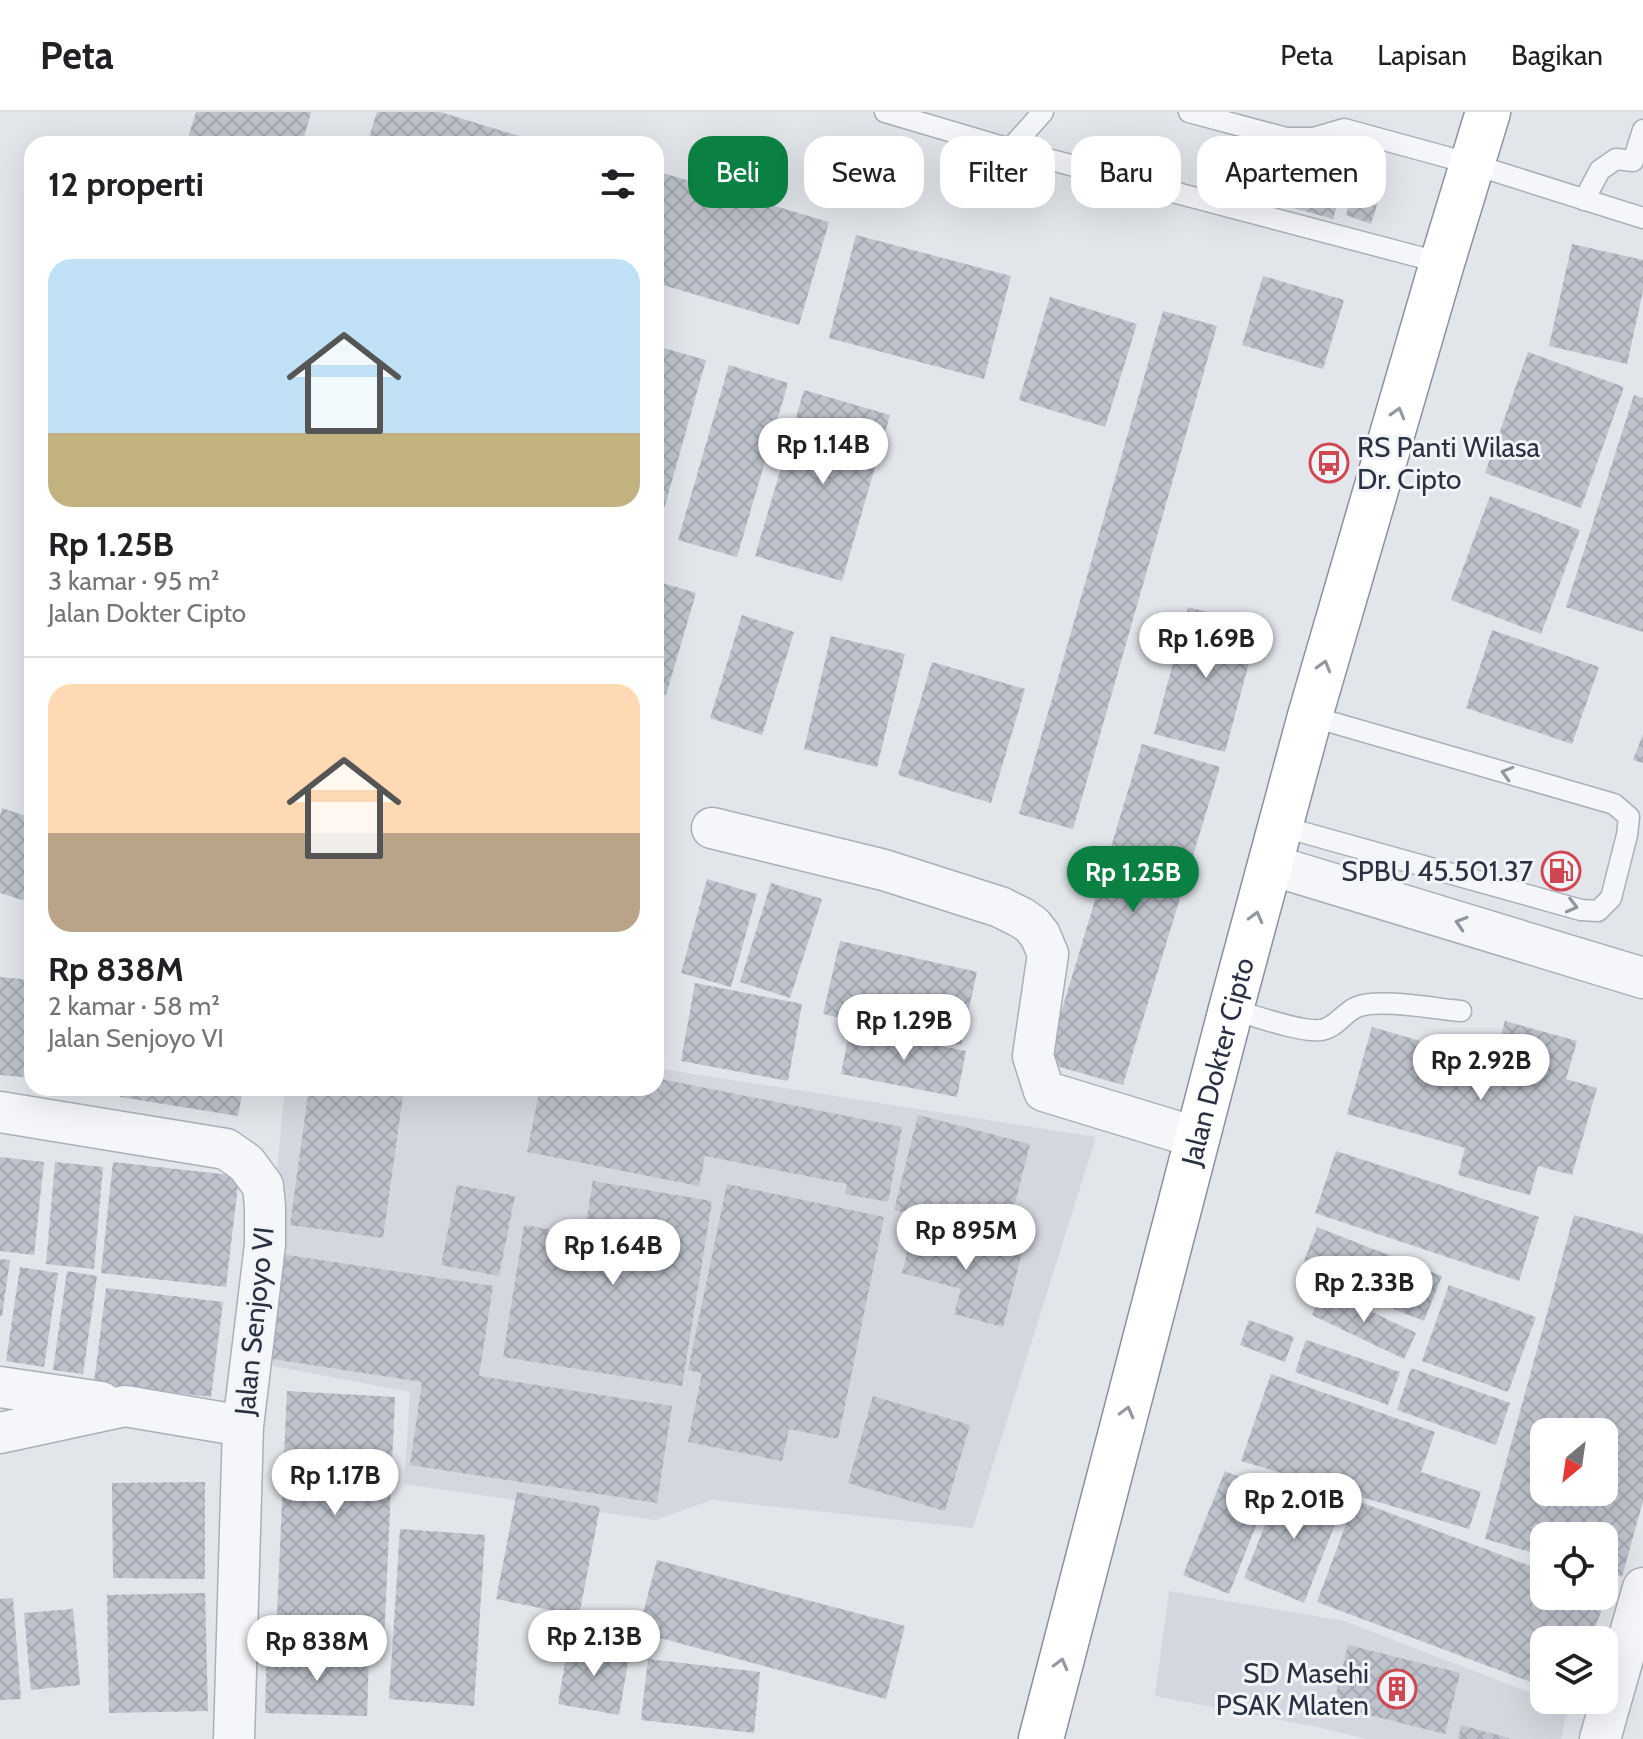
<!DOCTYPE html>
<html lang="id">
<meta charset="utf-8">
<style>
:root{--surface:#fff;--page:#f2f2f2;--text:#202124;--muted:#757577;--line:#e0e0e0;--accent:#0b8043}
body{margin:0;font-family:Cabin,sans-serif;background:var(--page);color:var(--text);height:100vh;display:flex;flex-direction:column;font-size:30px;white-space:nowrap}
*{box-sizing:border-box;margin:0}
p{font-size:26px;color:var(--muted)}
.icon{flex:none;width:44px;height:44px;fill:none;stroke:currentColor;stroke-width:2;stroke-linecap:round;stroke-linejoin:round}
.map{position:relative;flex:1;overflow:hidden}
.panel{position:absolute;left:24px;top:24px;width:640px;height:960px;display:flex;flex-direction:column;background:var(--surface);border-radius:24px;box-shadow:0 8px 32px #0002}
.panel>*{flex:none}
.hud{position:absolute;left:688px;top:24px;width:760px;height:72px;display:flex;gap:16px}
.needle{width:52px;rotate:209deg}
.fabs{position:absolute;left:1530px;top:1306px;display:grid;gap:16px}
.fabs a{display:grid;place-items:center;width:88px;height:88px;border-radius:16px;background:var(--surface);box-shadow:0 8px 32px #0002;font-size:40px}
.price{position:absolute;translate:-50% -68px;padding:0 18px;border-radius:28px;background:#fff;color:#222;font-size:26px;line-height:52px;filter:drop-shadow(0 2px 4px #0008)}
.price::after{content:'';position:absolute;left:50%;top:48px;width:24px;height:18px;margin-left:-12px;background:inherit;clip-path:polygon(0 0,100% 0,50% 100%)}
.price.current{background:var(--accent);color:#fff}
ul{padding:0;list-style:none}
li{display:grid;align-content:center;gap:16px;height:424px;padding:0 24px}
li+li{border-top:2px solid var(--line)}
li span{display:grid;place-items:center;height:248px;border-radius:24px;color:#555}
li>.icon{margin-inline-start:auto}
span .icon{width:144px;height:144px;fill:#fffc;stroke-width:1}
li b{font-size:34px}
h2{display:flex;justify-content:space-between;align-items:center;height:96px;padding:0 24px;font-size:34px}
.chip{padding:0 28px;border-radius:24px;background:var(--surface);box-shadow:0 8px 32px #0002;font-size:28px;line-height:72px}
.chip.current{background:var(--accent);color:#fff}
header{display:flex;align-items:center;gap:48px;box-sizing:border-box;height:112px;padding:0 40px;background:var(--surface);border-bottom:2px solid var(--line)}
header strong{font-size:38px}
nav{display:flex;gap:44px;margin-inline-start:auto;font-size:28px}
.map>svg:first-child{display:block}
.built{fill:#d4d7df}
.building{fill:url(#building-cross-hatch);fill-rule:evenodd}
.lines{fill:none;stroke-linecap:round;stroke-linejoin:round}
.lane-casing{stroke:#abafb8;stroke-width:23}
.street-casing{stroke:#abafb8;stroke-width:43}
.highway-casing{stroke:#8991a1;stroke-width:47}
.lane{stroke:#f5f6f9;stroke-width:20}
.street{stroke:#f5f6f9;stroke-width:40}
.highway{stroke:#fff;stroke-width:44}
.oneway{stroke:#9498a1}
.oneway2{stroke:#90949e}
.labels{text-anchor:middle;dominant-baseline:central;stroke-width:6;stroke-linejoin:round;paint-order:stroke}
.poi-label{font-size:28px;fill:#2a3143;stroke:#f2f4f8;text-anchor:end}
.street-label{font-size:28px;fill:#2a3143;stroke:#f2f4f8}
</style>
<header>
<strong>Peta</strong>
<nav><a>Peta</a><a>Lapisan</a><a>Bagikan</a></nav>
</header>
<div class="map">
<svg width="1643" height="1627" viewBox="0 0 1643 1627">
<defs>
<pattern id="building-cross-hatch" width="8" height="8" patternUnits="userSpaceOnUse" patternTransform="scale(2)"><rect width="8" height="8" fill="#bfc3cd"/><path d="M0 0l8 8M0 8l8-8" fill="none" stroke="#a4a8b1"/></pattern>
</defs>
<rect width="100%" height="100%" fill="#e2e5ea"/>
<path class="built" d="M 656,956 L 1096,1025 L 973,1416 L 712,1388 L 655,1408 L 404,1372 L 410,1280 L 258,1251 L 285,976 L 656,976 Z
M 1169,1479 L 1344,1509 L 1544,1586 L 1544,1588 L 1549,1588 L 1568,1595 L 1561,1627 L 1367,1627 L 1317,1615 L 1155,1584 Z"/>
<path class="building" d="M 196,0 L 311,0 L 302,32 L 186,32 Z
M 377,0 L 440,0 L 546,32 L 367,32 Z
M 1260,51 L 1343,75 L 1333,107 L 1251,84 Z
M 656,59 L 829,110 L 799,213 L 656,171 Z
M 1356,71 L 1381,80 L 1371,112 L 1346,103 Z
M 856,123 L 1011,164 L 984,267 L 829,226 Z
M 1572,132 L 1643,148 L 1643,179 L 1627,252 L 1549,234 Z
M 1263,164 L 1344,188 L 1323,257 L 1242,233 Z
M 1050,185 L 1137,212 L 1105,315 L 1019,288 Z
M 1163,199 L 1217,214 L 1073,717 L 1019,702 Z
M 656,234 L 706,248 L 657,422 L 656,421 Z
M 1528,240 L 1624,275 L 1581,396 L 1485,361 Z
M 729,253 L 788,271 L 737,445 L 678,428 Z
M 804,278 L 890,303 L 842,469 L 755,444 Z
M 1634,283 L 1643,286 L 1643,520 L 1566,495 Z
M 1490,384 L 1580,418 L 1541,522 L 1451,488 Z
M 656,469 L 696,481 L 666,583 L 656,580 Z
M 1188,495 L 1259,514 L 1225,640 L 1154,622 Z
M 742,503 L 794,520 L 762,623 L 710,606 Z
M 1492,518 L 1599,555 L 1572,632 L 1466,596 Z
M 831,524 L 905,542 L 877,655 L 804,637 Z
M 932,550 L 1025,577 L 991,691 L 898,663 Z
M 1643,622 L 1643,651 L 1633,648 Z
M 1142,632 L 1220,655 L 1123,973 L 1046,951 Z
M 2,696 L 32,706 L 32,791 L 0,781 L 0,704 Z
M 707,767 L 757,782 L 731,875 L 681,861 Z
M 771,771 L 822,787 L 790,886 L 740,870 Z
M 840,829 L 977,860 L 961,933 L 823,902 Z
M 0,865 L 32,868 L 32,966 L 0,963 Z
M 695,871 L 802,892 L 788,969 L 681,949 Z
M 1505,909 L 1577,929 L 1566,967 L 1597,976 L 1572,1063 L 1538,1054 L 1530,1083 L 1458,1063 L 1465,1036 L 1347,1002 L 1372,915 L 1493,950 Z
M 850,916 L 966,939 L 957,985 L 841,962 Z
M 656,966 L 902,1015 L 888,1090 L 845,1082 L 847,1072 L 705,1044 L 699,1074 L 527,1040 L 540,976 L 656,976 Z
M 78,976 L 108,976 L 108,981 L 78,978 Z
M 122,976 L 243,976 L 238,1004 L 120,985 Z
M 309,976 L 404,976 L 383,1126 L 290,1113 Z
M 918,1003 L 1030,1032 L 1006,1127 L 894,1098 Z
M 1336,1039 L 1539,1105 L 1519,1169 L 1315,1101 Z
M 0,1045 L 44,1050 L 34,1143 L 0,1139 Z
M 55,1050 L 103,1055 L 94,1157 L 46,1152 Z
M 113,1050 L 239,1064 L 226,1175 L 101,1161 Z
M 593,1069 L 712,1089 L 682,1274 L 503,1245 L 524,1113 L 584,1123 Z
M 727,1072 L 884,1105 L 838,1327 L 789,1317 L 782,1349 L 688,1330 L 702,1261 L 688,1258 Z
M 457,1073 L 515,1084 L 499,1164 L 441,1153 Z
M 1574,1103 L 1643,1122 L 1643,1389 L 1622,1465 L 1604,1460 L 1604,1424 L 1544,1424 L 1544,1444 L 1485,1427 ZM 1544,1320 L 1604,1320 L 1604,1380 L 1544,1380 Z
M 914,1113 L 1022,1141 L 1003,1215 L 954,1202 L 961,1177 L 902,1161 Z
M 1317,1115 L 1442,1164 L 1424,1209 L 1300,1160 Z
M 281,1142 L 493,1174 L 479,1264 L 672,1294 L 657,1391 L 410,1353 L 422,1270 L 266,1246 Z
M 0,1147 L 10,1148 L 2,1204 L 0,1204 Z
M 20,1155 L 58,1161 L 44,1255 L 6,1249 Z
M 67,1159 L 97,1164 L 83,1262 L 53,1258 Z
M 1449,1173 L 1536,1205 L 1508,1280 L 1422,1249 Z
M 106,1176 L 223,1190 L 211,1285 L 94,1271 Z
M 1324,1177 L 1416,1221 L 1404,1247 L 1312,1203 Z
M 1249,1208 L 1294,1225 L 1285,1250 L 1240,1233 Z
M 1306,1228 L 1400,1260 L 1388,1293 L 1295,1260 Z
M 1411,1256 L 1510,1291 L 1496,1333 L 1397,1298 Z
M 1271,1262 L 1435,1320 L 1421,1360 L 1481,1380 L 1469,1417 L 1241,1349 Z
M 287,1279 L 395,1285 L 384,1530 L 276,1525 Z
M 873,1284 L 970,1313 L 945,1399 L 848,1371 Z
M 1225,1359 L 1270,1378 L 1229,1482 L 1183,1463 Z
M 1283,1368 L 1343,1392 L 1304,1491 L 1244,1466 Z
M 205,1370 L 205,1467 L 113,1466 L 112,1371 Z
M 517,1380 L 600,1395 L 579,1504 L 496,1487 Z
M 1355,1388 L 1544,1459 L 1544,1484 L 1607,1484 L 1590,1528 L 1544,1528 L 1544,1575 L 1317,1490 Z
M 400,1417 L 485,1423 L 474,1594 L 389,1587 Z
M 657,1448 L 905,1514 L 886,1587 L 638,1520 Z
M 205,1481 L 208,1599 L 109,1601 L 107,1483 Z
M 13,1486 L 21,1587 L 0,1588 L 0,1487 Z
M 73,1497 L 80,1573 L 31,1578 L 24,1501 Z
M 569,1528 L 630,1539 L 619,1603 L 558,1592 Z
M 1348,1533 L 1460,1561 L 1445,1622 L 1333,1594 Z
M 267,1538 L 369,1542 L 367,1604 L 265,1601 Z
M 648,1547 L 760,1560 L 754,1621 L 641,1608 Z
M 1461,1613 L 1509,1626 L 1509,1627 L 1458,1627 Z"/>
<g class="lines">
<g class="lane-casing">
<path id="lane" d="M 885,0 L 1010,37 L 1043,0
M 1189,0 L 1286,26 L 1313,26 L 1344,17 L 1472,52 L 1643,106
M 1010,37 L 1442,151
M 1584,88 L 1600,58 L 1616,47 L 1633,49 L 1643,18
M 1280,714 L 1581,798 L 1598,799 L 1611,786 L 1627,723 L 1629,705 L 1614,692 L 1310,604
M 1231,897 C 1252,903 1302,921 1321,918 C 1336,916 1344,900 1357,895 C 1377,886 1437,897 1461,899"/>
</g>
<g class="street-casing">
<path id="street" d="M 712,716 L 884,758 L 1000,795 L 1022,806 L 1032,813 L 1040,823 L 1048,842 L 1033,944 L 1044,979 L 1198,1026
M 1271,753 L 1643,866
M 0,1000 L 226,1037 L 246,1051 L 263,1074 L 265,1095 L 265,1133 L 243,1314 L 234,1627
M 0,1275 L 101,1290
M 0,1321 L 125,1294 L 243,1314
M 1600,1627 L 1643,1476"/>
</g>
<g class="highway-casing">
<g id="highway">
<path id="s1" d="M 1041,1627 L 1231,897 L 1310,604 L 1442,151 L 1488,0"/>
</g>
</g>
<use href="#lane" class="lane"/>
<use href="#street" class="street"/>
<use href="#highway" class="highway"/>
</g>
<defs><path id="oneway-chevron" d="M-2-3.5L2.5 0L-2 3.5" fill="none" stroke-width="1.6" stroke-linecap="round" stroke-linejoin="round" transform="scale(2)"/></defs>
<g class="oneway">
<use href="#oneway-chevron" transform="translate(1398 301) rotate(-74)"/>
<use href="#oneway-chevron" transform="translate(1324 554) rotate(-74)"/>
<use href="#oneway-chevron" transform="translate(1256 805) rotate(-75)"/>
<use href="#oneway-chevron" transform="translate(1127 1300) rotate(-75)"/>
<use href="#oneway-chevron" transform="translate(1061 1552) rotate(-75)"/>
</g>
<g class="oneway2">
<use href="#oneway-chevron" transform="translate(1507 661) rotate(-164)"/>
<use href="#oneway-chevron" transform="translate(1572 794) rotate(14)"/>
<use href="#oneway-chevron" transform="translate(1461 811) rotate(-163)"/>
</g>
<defs>
<g id="bus-ring" transform="scale(2)"><circle r="9.5" fill="#f2f4f8" stroke="#d04752" stroke-width="1.5"/><path d="M-5-6H5V4H4V6H2V4H-2V6H-4V4H-5ZM-3.5-4V0h7V-4ZM-3.5 1.2v1.5H-2V1.2ZM2 1.2v1.5H3.5V1.2Z" fill="#d04752"/></g>
<g id="fuel-ring" transform="scale(2)"><circle r="9.5" fill="#f2f4f8" stroke="#d04752" stroke-width="1.5"/><path d="M-5.5-6h7V0h2V4h1.3V-2.5L3-4.5l.8-.8L6-3V5H2.5V1h-1V6h-7ZM-4.2-4.7v3.2H.2V-4.7Z" fill="#d04752"/></g>
<g id="building-ring" transform="scale(2)"><circle r="9.5" fill="#f2f4f8" stroke="#d04752" stroke-width="1.5"/><path d="M-4-6H4V6H1V3H-1V6H-4ZM-2.5-4.3h1.7v1.8h-1.7ZM.8-4.3h1.7v1.8H.8ZM-2.5-1h1.7V.8h-1.7ZM.8-1h1.7V.8H.8Z" fill="#d04752"/></g>
</defs>
<g fill-rule="evenodd">
<use href="#bus-ring" x="1329" y="351"/>
<use href="#fuel-ring" x="1561" y="759"/>
<use href="#building-ring" x="1397" y="1577"/>
</g>
<g class="labels">
<g class="poi-label">
<text x="1357" y="335" text-anchor="start">RS Panti Wilasa<tspan x="1357" dy="32">Dr. Cipto</tspan></text>
<text x="1533" y="759">SPBU 45.501.37</text>
<text x="1369" y="1561">SD Masehi<tspan x="1369" dy="32">PSAK Mlaten</tspan></text>
</g>
<g class="street-label">
<text stroke="none"><textPath href="#s1" startOffset="700">Jalan Dokter Cipto</textPath></text>
<text transform="translate(254 1209) rotate(-84)">Jalan Senjoyo VI</text>
</g>
</g>
</svg>
<div class="fabs">
<a><svg class="needle" viewBox="-14 -14 28 28"><path d="M0-13l5 13h-10z" fill="#e53935"/><path d="M0 13l5-13h-10z" fill="#757577"/></svg></a>
<a><svg class="icon" aria-label="locate" viewBox="0 0 24 24"><circle cx="12" cy="12" r="6"/><path d="M12 2v4M12 18v4M2 12h4M18 12h4"/></svg></a>
<a><svg class="icon" aria-label="layers" viewBox="0 0 24 24"><path d="M12 4l9 5-9 5-9-5zM3 14l9 5 9-5"/></svg></a>
</div>
<b class="price" style="left:823px;top:374px">Rp 1.14B</b>
<b class="price" style="left:1206px;top:568px">Rp 1.69B</b>
<b class="price current" style="left:1133px;top:802px">Rp 1.25B</b>
<b class="price" style="left:904px;top:950px">Rp 1.29B</b>
<b class="price" style="left:1481px;top:990px">Rp 2.92B</b>
<b class="price" style="left:966px;top:1160px">Rp 895M</b>
<b class="price" style="left:613px;top:1175px">Rp 1.64B</b>
<b class="price" style="left:1364px;top:1212px">Rp 2.33B</b>
<b class="price" style="left:335px;top:1405px">Rp 1.17B</b>
<b class="price" style="left:1294px;top:1429px">Rp 2.01B</b>
<b class="price" style="left:594px;top:1566px">Rp 2.13B</b>
<b class="price" style="left:317px;top:1571px">Rp 838M</b>
<div class="hud">
<a class="chip current">Beli</a>
<a class="chip">Sewa</a>
<a class="chip">Filter</a>
<a class="chip">Baru</a>
<a class="chip">Apartemen</a>
</div>
<section class="panel">
<h2>12 properti<svg class="icon" aria-label="filters" viewBox="0 0 24 24"><path d="M4 7h16M4 17h16"/><circle cx="9" cy="7" r="2"/><circle cx="15" cy="17" r="2"/></svg></h2>
<ul>
<li><span style="background:linear-gradient(#bfe0f5 70%,#c2b280 0)"><svg class="icon" aria-label="home" viewBox="0 0 24 24"><path d="M3 11l9-7 9 7M6 9v11h12V9"/></svg></span><div><b>Rp 1.25B</b><p>3 kamar · 95 m²</p><p>Jalan Dokter Cipto</p></div></li>
<li><span style="background:linear-gradient(#ffd9b3 60%,#b9a48a 0)"><svg class="icon" aria-label="home" viewBox="0 0 24 24"><path d="M3 11l9-7 9 7M6 9v11h12V9"/></svg></span><div><b>Rp 838M</b><p>2 kamar · 58 m²</p><p>Jalan Senjoyo VI</p></div></li>
</ul>
</section>
</div>
